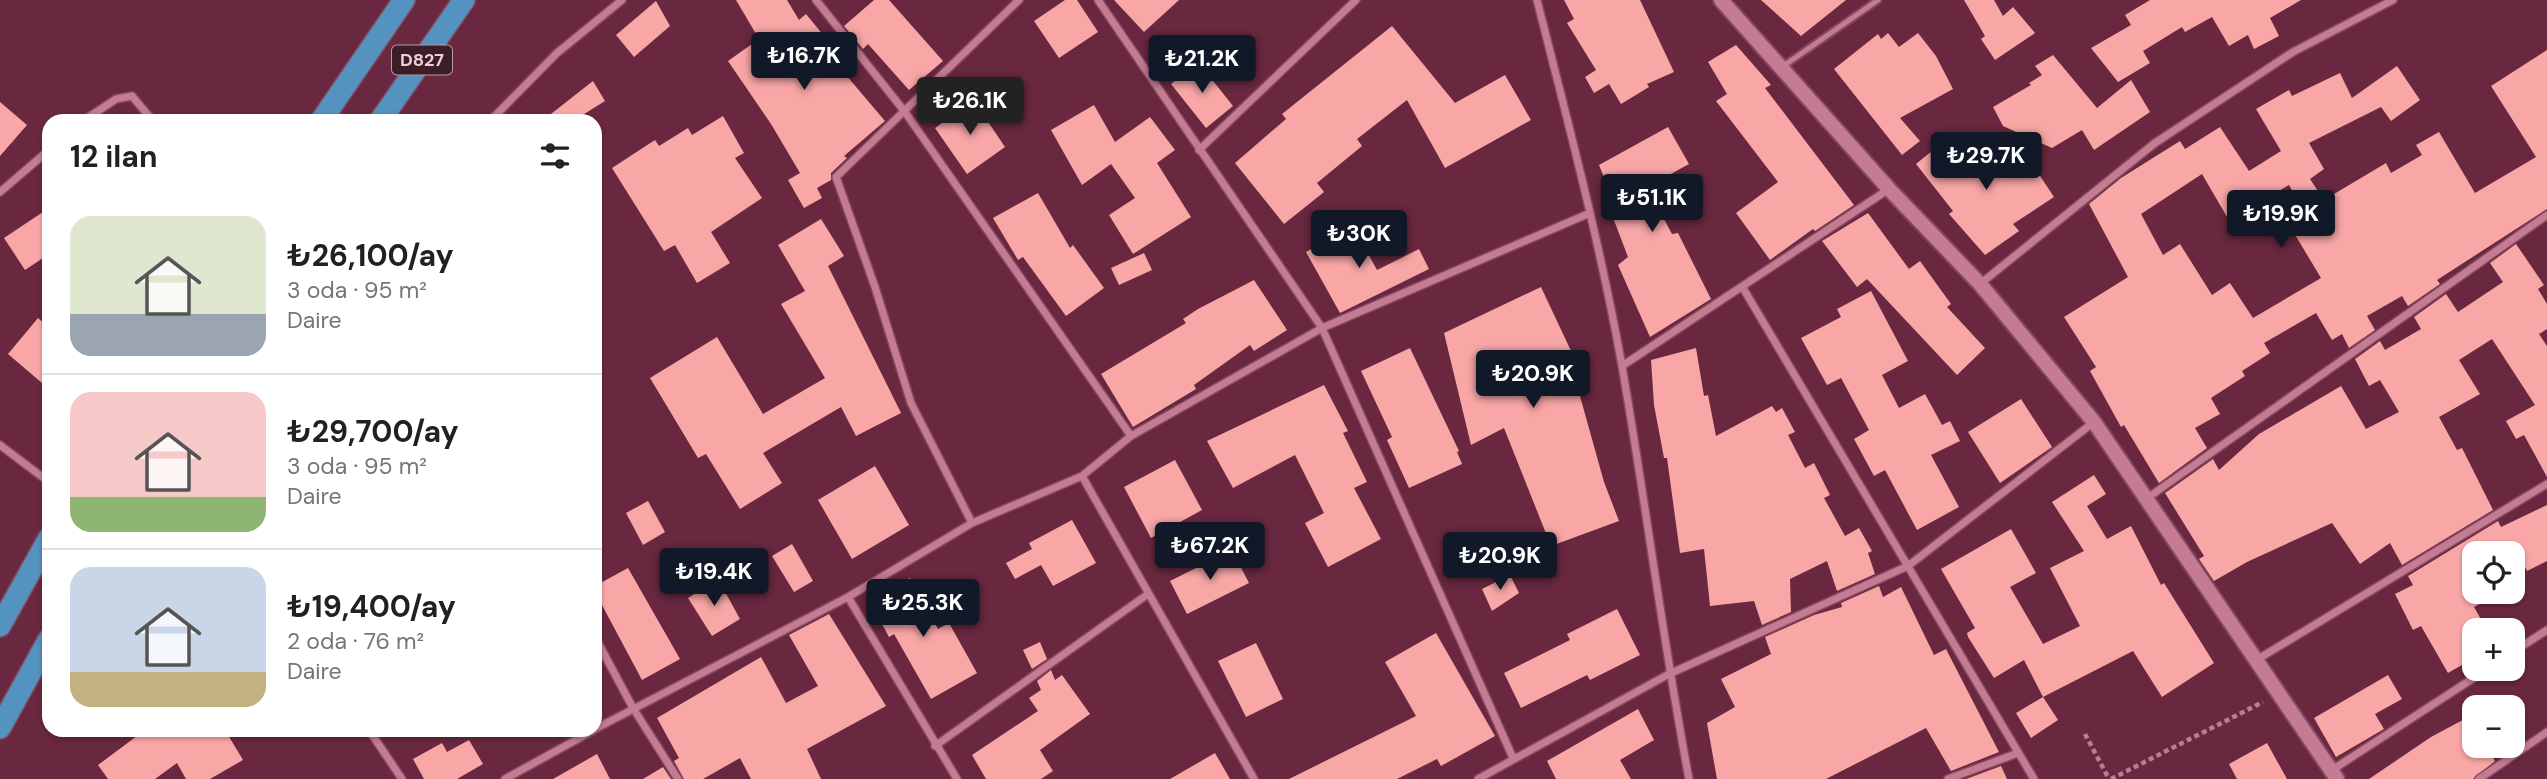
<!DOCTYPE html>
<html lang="tr">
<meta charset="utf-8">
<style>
:root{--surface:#fff;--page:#f6f6f6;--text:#202124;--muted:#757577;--line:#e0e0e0;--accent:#111827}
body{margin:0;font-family:"DM Sans",sans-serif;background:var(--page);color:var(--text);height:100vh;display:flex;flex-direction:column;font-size:26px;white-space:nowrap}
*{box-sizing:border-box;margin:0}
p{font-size:23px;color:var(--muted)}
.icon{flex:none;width:38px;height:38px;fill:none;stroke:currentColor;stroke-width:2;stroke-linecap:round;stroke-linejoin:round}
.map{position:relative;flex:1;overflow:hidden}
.details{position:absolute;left:42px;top:114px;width:560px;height:623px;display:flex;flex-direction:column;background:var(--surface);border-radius:21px;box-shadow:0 2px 5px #0004}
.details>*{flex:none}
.buttons{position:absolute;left:2462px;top:541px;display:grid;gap:14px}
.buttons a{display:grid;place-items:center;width:63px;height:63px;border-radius:14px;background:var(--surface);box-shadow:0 2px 5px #0004;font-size:35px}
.price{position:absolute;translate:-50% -60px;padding:0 16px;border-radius:7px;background:var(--accent);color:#fff;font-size:23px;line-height:46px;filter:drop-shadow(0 2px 4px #0008)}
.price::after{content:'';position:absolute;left:50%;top:42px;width:21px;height:16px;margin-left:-10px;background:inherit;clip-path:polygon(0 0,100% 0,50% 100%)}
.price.current{background:#222;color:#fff}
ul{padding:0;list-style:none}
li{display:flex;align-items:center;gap:21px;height:175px;padding:0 28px}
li+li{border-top:2px solid var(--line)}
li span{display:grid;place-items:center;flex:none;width:196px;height:140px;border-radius:21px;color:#555}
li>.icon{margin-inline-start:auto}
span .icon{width:84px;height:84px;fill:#fffc;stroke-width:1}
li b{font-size:30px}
h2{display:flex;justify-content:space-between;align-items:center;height:84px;padding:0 28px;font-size:30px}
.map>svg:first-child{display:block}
.building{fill:#f8a7a6;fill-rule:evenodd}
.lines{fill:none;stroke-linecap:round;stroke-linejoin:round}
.lane-casing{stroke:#82495f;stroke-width:9}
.street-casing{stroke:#82495f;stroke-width:10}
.secondary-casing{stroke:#82495f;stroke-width:18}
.highway-casing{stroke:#82495f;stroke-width:24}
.path{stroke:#b58191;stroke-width:4.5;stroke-dasharray:5 3.5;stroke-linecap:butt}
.lane{stroke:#c57b91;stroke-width:5}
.street{stroke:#c57b91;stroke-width:7}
.secondary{stroke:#c57b91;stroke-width:14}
.highway{stroke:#5493bf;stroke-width:21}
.labels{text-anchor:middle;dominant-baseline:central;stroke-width:7;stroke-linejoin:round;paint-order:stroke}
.shield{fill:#3b1e27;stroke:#be98a2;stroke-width:2}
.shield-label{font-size:18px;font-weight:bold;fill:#f6cdd7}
</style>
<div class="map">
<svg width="2547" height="779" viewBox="0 0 2547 779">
<rect width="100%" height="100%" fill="#69283f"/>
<path class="building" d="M 736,0 L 787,0 L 799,20 L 806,14 L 828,41 L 835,34 L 853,57 L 840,68 L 885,121 L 844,156 L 847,158 L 831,173 L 831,180 L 817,188 L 822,198 L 804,208 L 788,180 L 800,173 L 771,124 L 728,61 L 759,39 Z
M 874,0 L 889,0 L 943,61 L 909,90 L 868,44 L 863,49 L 844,26 Z
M 1065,0 L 1077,0 L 1098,32 L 1059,58 L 1034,21 Z
M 1114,0 L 1179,0 L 1144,32 Z
M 1564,0 L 1640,0 L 1674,72 L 1647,84 L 1649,87 L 1621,104 L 1609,84 L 1594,93 L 1585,77 L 1596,70 L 1567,23 L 1574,19 Z
M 1761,0 L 1846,0 L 1801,36 Z
M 1964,0 L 1994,0 L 2003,16 L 2013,7 L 2035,33 L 1995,60 L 1981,39 L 1985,36 Z
M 2150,0 L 2301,0 L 2270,18 L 2279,36 L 2254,49 L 2248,35 L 2229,46 L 2212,17 L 2185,32 L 2182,27 L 2143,51 L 2150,63 L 2118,82 L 2091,48 L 2131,25 L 2125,15 Z
M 656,1 L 670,26 L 634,57 L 616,35 Z
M 1392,26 L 1455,103 L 1505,75 L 1531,120 L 1445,168 L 1407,100 L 1357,139 L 1362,146 L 1317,183 L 1324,192 L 1284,224 L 1235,163 L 1286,119 L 1282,114 Z
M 1888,33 L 1899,47 L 1918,33 L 1936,56 L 1953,89 L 1900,118 L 1920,141 L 1902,155 L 1834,69 L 1878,34 L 1881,39 Z
M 1736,45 L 1771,85 L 1765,88 L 1854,205 L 1815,231 L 1813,229 L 1770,260 L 1736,213 L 1778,182 L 1716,101 L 1727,94 L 1708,62 Z
M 2547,50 L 2547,209 L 2437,280 L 2440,284 L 2408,306 L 2402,296 L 2367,316 L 2375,330 L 2349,348 L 2342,334 L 2332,340 L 2316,313 L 2264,343 L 2270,353 L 2242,371 L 2245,376 L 2211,398 L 2220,414 L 2195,428 L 2207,448 L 2159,483 L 2124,425 L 2121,427 L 2090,371 L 2096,367 L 2064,317 L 2128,277 L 2089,204 L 2121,178 L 2180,141 L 2185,149 L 2220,127 L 2249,171 L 2281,151 L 2256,109 L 2289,90 L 2292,96 L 2340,73 L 2352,98 L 2397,66 L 2420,100 L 2391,121 L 2381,107 L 2309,143 L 2324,169 L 2310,179 L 2324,200 L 2386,163 L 2391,173 L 2422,155 L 2416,145 L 2439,132 L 2475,193 L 2536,157 L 2491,86 ZM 2202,174 L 2237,234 L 2255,223 L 2247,210 L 2289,185 L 2310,221 L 2294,233 L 2321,278 L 2253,318 L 2230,283 L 2212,295 L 2180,244 L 2163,255 L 2141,214 Z
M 2053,55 L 2097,108 L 2131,80 L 2150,112 L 2094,150 L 2082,130 L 2052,148 L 2003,126 L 1993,107 L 2031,85 L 2029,83 L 2042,75 L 2035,66 Z
M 1198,62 L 1233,106 L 1206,128 L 1171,84 Z
M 593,81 L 605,101 L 573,121 L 542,121 Z
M 974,101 L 1005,147 L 967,174 L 935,128 Z
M 0,102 L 27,125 L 0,156 Z
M 1094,105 L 1115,142 L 1150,117 L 1175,150 L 1157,163 L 1191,217 L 1133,254 L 1109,215 L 1135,198 L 1111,164 L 1082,185 L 1051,130 Z
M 723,116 L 744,153 L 735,158 L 762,198 L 711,232 L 730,263 L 697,283 L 675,245 L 664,251 L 612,168 L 655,140 L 659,146 L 688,128 L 692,135 Z
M 1668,127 L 1689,164 L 1647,187 L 1672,234 L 1678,233 L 1711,299 L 1650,337 L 1618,265 L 1628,257 L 1612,215 L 1618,212 L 1599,165 Z
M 1949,137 L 1977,172 L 2021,147 L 2054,197 L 2013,224 L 2019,231 L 1985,255 L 1949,214 L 1953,211 L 1916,164 Z
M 1038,193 L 1070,248 L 1073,245 L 1104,288 L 1066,316 L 1023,257 L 1018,260 L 993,218 Z
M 49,208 L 49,254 L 25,270 L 4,238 Z
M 1868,213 L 1909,269 L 1920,261 L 1951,304 L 1947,307 L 1985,348 L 1957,375 L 1867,279 L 1857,287 L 1822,241 Z
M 821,219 L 844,256 L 828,266 L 901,413 L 856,436 L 841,407 L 763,453 L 782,483 L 740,509 L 706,454 L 698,458 L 650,378 L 717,337 L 763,414 L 825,378 L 781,304 L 805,291 L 778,245 Z
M 1353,226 L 1377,270 L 1419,249 L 1429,269 L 1340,313 L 1306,252 Z
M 2516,244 L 2544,285 L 2538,289 L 2547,304 L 2547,329 L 2539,334 L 2547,346 L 2547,477 L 2524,435 L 2516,439 L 2506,421 L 2535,405 L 2492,339 L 2459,360 L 2480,394 L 2439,417 L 2457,450 L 2462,448 L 2493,510 L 2402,565 L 2390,543 L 2360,564 L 2332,523 L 2247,562 L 2214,581 L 2199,559 L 2204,556 L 2165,493 L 2213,459 L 2219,470 L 2259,434 L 2341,386 L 2366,429 L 2399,412 L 2380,380 L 2369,386 L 2355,359 L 2380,341 L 2385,350 L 2421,329 L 2414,317 L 2446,294 L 2458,312 L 2503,282 L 2490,263 Z
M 1144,253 L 1152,270 L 1119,285 L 1111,268 Z
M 1254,280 L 1287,330 L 1254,351 L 1250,345 L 1194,385 L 1196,389 L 1133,427 L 1101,374 L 1186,323 L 1183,319 L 1198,309 Z
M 1541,287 L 1587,385 L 1578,389 L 1604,482 L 1619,521 L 1551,546 L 1504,428 L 1471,445 L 1444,333 Z
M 1871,291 L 1908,361 L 1882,375 L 1899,408 L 1925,394 L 1942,425 L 1950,421 L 1960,441 L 1931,455 L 1959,507 L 1917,530 L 1885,470 L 1874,476 L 1854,439 L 1869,430 L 1841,378 L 1827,385 L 1801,338 L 1841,317 L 1837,309 Z
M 38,318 L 49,328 L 49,389 L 8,354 Z
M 1410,348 L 1459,451 L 1457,452 L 1462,464 L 1409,488 L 1387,440 L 1392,437 L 1361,371 Z
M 1696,348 L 1704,396 L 1708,395 L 1716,436 L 1772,406 L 1776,412 L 1782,408 L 1795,432 L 1788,435 L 1805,468 L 1814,463 L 1830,495 L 1824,498 L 1845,536 L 1859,528 L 1872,551 L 1868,553 L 1875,574 L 1837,591 L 1827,561 L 1790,579 L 1791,612 L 1762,625 L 1754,601 L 1710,606 L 1704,549 L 1680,553 L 1667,458 L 1664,458 L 1654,405 L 1651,360 Z
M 1324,385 L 1348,431 L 1343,433 L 1367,482 L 1354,488 L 1381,539 L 1328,567 L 1305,523 L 1324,513 L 1295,455 L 1233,488 L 1207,441 Z
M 2021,399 L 2052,447 L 2000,483 L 1968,432 Z
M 1175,460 L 1202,510 L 1151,538 L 1124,487 Z
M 875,466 L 909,525 L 852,559 L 818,500 Z
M 2094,475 L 2106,494 L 2087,506 L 2107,539 L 2131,526 L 2161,585 L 2164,583 L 2214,663 L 2162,697 L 2133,651 L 2043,697 L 2024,660 L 1994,678 L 1968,637 L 1967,633 L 1975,628 L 1941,569 L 2011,529 L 2036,573 L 2010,587 L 2043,644 L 2080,626 L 2050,568 L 2084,551 L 2052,502 Z
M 648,501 L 665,532 L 643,545 L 626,513 Z
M 2547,505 L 2547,561 L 2527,571 L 2518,553 L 2462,553 L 2474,574 L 2474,592 L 2502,592 L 2474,607 L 2487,630 L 2474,630 L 2474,658 L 2448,673 L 2421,626 L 2413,630 L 2395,594 L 2413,585 L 2408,576 L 2498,521 L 2501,527 Z
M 1072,520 L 1096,563 L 1053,586 L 1041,565 L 1015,579 L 1006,563 L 1032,549 L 1029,543 Z
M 792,544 L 813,581 L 794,592 L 772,556 Z
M 1232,550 L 1249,583 L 1187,614 L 1170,581 Z
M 628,568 L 680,659 L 642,680 L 595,592 L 595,586 Z
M 1510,575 L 1519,593 L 1492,611 L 1482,589 Z
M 910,578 L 938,629 L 949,623 L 977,673 L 931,699 L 894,634 L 889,637 L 869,600 Z
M 718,579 L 740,619 L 712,636 L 688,598 Z
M 1879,586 L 1883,597 L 1901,587 L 1934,655 L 1946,649 L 1999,752 L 1951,771 L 1926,728 L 1826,779 L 1717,779 L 1707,723 L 1735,707 L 1721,679 L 1771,654 L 1765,637 L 1814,615 L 1842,607 L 1841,603 Z
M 1617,609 L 1640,655 L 1590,680 L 1587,675 L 1521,708 L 1504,673 L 1570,640 L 1567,634 Z
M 829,614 L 886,706 L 807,749 L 821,779 L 751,779 L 740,758 L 703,779 L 684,779 L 674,761 L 679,758 L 657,718 L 761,657 L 786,703 L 818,686 L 789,635 Z
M 1436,633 L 1495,736 L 1441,766 L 1437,759 L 1397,779 L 1289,779 L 1416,716 L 1385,662 Z
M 1040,642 L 1047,659 L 1032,669 L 1023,650 Z
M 1256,643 L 1283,699 L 1246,717 L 1218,661 Z
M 1051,670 L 1055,680 L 1062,675 L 1090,714 L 1040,750 L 1053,771 L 1041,779 L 986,779 L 972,755 L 1038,711 L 1029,698 L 1041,690 L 1037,681 Z
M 2388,675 L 2402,699 L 2375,714 L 2384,729 L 2336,757 L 2314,718 Z
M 2043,697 L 2058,720 L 2031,738 L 2016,713 Z
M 1638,709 L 1654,740 L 1620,760 L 1631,779 L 1556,779 L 1547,761 Z
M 2474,714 L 2474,746 L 2486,746 L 2495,761 L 2473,779 L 2369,779 L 2431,737 Z
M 145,730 L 225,730 L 243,760 L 210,779 L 186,779 L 177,763 L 155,779 L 108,779 L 98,765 Z
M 469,740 L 483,764 L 457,779 L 424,779 L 413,759 L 442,743 L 447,752 Z
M 2267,743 L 2287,779 L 2237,779 L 2229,764 Z
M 1215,753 L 1230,779 L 1170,779 Z
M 597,754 L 610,779 L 553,779 Z
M 2001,766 L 2007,779 L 1966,779 Z
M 663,767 L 671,779 L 643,779 Z"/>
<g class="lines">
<g class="lane-casing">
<path id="lane" d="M 1782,67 L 1878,0"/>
</g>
<g class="street-casing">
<path id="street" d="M 816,0 L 905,112 L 1131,436
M 1098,0 L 1322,328 L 1513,758
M 1537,0 C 1568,122 1600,243 1622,366 C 1646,504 1663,642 1689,779
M 83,121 L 116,99 L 132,96 L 153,121
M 490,121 L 557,53 L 622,0
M 1199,150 L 1356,0
M 0,192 L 49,150
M 1980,284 L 2155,143 L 2293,52 L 2393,0
M 1743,288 L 2034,779
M 1622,366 L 1889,189
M 0,445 L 49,482
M 1082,476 L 1254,779
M 2146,499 L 2547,215
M 972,523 L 911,403 L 875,287 L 836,177 L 1019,0
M 848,597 L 957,779
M 595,637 L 633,708 L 678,779
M 2513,652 L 2547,630
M 2258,659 L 2547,484
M 595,729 L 848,597 L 972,523 L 1082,476 L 1131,436 L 1322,328 L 1590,213
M 369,730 L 402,779
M 935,746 L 1148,594
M 2332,770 L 2489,668
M 505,779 L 594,730
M 1478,779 L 1669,674 L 1908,566 L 2094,422
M 1948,779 L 2018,753
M 2479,779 L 2547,732"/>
</g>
<g class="secondary-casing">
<path id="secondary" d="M 1721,0 L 1889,189 L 1980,284 L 2094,422 L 2337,779"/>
</g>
<g class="highway-casing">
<path id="highway" d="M 321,121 L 404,0
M 380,121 L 464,0
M 0,626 L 49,538
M 0,728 L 49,639"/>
</g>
<path class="path" d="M 2085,734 L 2109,779
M 2111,779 L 2263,702"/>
<use href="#lane" class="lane"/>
<use href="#street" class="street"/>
<use href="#secondary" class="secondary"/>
<use href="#highway" class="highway"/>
</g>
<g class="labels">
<rect class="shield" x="392" y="45.5" width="60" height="29" rx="5"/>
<g class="shield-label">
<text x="422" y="60">D827</text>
</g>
</g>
</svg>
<div class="buttons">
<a><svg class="icon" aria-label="locate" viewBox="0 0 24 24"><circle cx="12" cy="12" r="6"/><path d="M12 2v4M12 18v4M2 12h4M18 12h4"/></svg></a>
<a>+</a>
<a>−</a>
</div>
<b class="price" style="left:804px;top:92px">₺16.7K</b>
<b class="price" style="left:1202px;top:95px">₺21.2K</b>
<b class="price current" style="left:970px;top:137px">₺26.1K</b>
<b class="price" style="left:1986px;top:192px">₺29.7K</b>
<b class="price" style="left:1652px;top:234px">₺51.1K</b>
<b class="price" style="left:2281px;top:250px">₺19.9K</b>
<b class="price" style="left:1359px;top:270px">₺30K</b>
<b class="price" style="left:1533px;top:410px">₺20.9K</b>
<b class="price" style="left:1210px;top:582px">₺67.2K</b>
<b class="price" style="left:1500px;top:592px">₺20.9K</b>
<b class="price" style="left:714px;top:608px">₺19.4K</b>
<b class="price" style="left:923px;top:639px">₺25.3K</b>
<section class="details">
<h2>12 ilan<svg class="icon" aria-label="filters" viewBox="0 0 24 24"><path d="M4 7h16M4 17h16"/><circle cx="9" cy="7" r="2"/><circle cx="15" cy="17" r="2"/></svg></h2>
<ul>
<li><span style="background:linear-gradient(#dfe7d0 70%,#9aa5b1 0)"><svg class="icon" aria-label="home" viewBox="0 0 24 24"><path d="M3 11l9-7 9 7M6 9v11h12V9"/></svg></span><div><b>₺26,100/ay</b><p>3 oda · 95 m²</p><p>Daire</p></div></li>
<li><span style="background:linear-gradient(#f6c9c9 75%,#8fb573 0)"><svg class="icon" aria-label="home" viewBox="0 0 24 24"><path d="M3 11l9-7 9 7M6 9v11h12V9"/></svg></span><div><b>₺29,700/ay</b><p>3 oda · 95 m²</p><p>Daire</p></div></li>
<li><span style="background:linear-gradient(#c9d6e8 75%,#c2b280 0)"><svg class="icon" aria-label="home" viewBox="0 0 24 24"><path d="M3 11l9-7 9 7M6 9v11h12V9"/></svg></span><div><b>₺19,400/ay</b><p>2 oda · 76 m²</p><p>Daire</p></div></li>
</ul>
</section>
</div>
